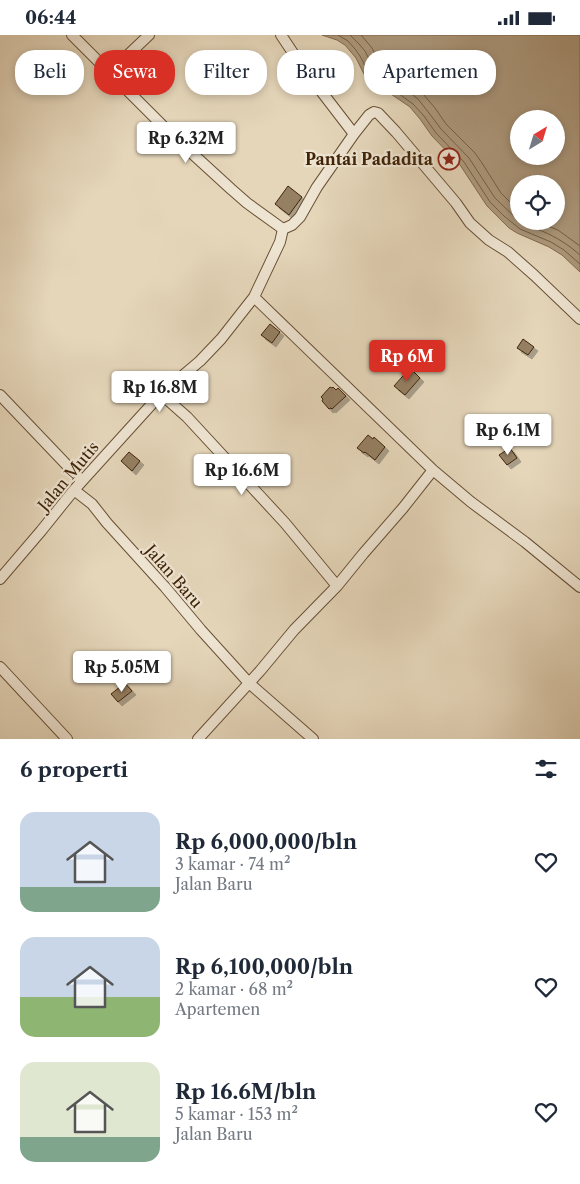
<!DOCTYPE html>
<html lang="id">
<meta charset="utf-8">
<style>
:root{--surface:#fff;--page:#f6f6f7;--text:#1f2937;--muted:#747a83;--accent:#d93025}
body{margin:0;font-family:"Libre Caslon Text",serif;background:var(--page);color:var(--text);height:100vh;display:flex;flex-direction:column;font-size:19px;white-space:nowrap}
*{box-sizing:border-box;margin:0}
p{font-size:16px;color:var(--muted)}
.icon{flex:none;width:28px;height:28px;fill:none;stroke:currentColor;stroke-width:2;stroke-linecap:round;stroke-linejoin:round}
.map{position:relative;height:704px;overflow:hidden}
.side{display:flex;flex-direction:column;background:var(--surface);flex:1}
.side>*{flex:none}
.hud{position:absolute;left:15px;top:15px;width:550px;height:45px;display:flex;gap:10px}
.needle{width:32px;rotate:38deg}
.fabs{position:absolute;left:510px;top:75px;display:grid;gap:10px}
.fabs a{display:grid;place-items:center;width:55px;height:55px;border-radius:50%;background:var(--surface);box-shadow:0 2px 8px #0003;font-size:25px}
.price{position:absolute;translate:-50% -42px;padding:0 11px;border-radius:5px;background:#fff;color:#222;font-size:16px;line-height:32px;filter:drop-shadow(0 1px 2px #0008)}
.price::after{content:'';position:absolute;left:50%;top:30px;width:15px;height:11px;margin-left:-8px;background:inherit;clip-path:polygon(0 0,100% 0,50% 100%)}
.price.on{background:var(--accent);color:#fff}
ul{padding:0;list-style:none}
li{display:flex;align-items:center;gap:15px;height:125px;padding:0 20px}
li span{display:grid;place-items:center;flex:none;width:140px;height:100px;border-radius:15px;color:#555}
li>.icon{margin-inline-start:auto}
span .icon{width:60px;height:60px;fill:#fffc;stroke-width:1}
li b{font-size:21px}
h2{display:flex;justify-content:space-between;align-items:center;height:60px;padding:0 20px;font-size:21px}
.pill{padding:0 18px;border-radius:20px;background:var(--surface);box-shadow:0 2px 8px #0003;font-size:18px;line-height:45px}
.pill.on{background:var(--accent);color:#fff}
.status{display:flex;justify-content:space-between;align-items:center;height:35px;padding:0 25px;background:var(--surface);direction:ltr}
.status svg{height:14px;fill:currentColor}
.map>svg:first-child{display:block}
.water{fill:#ad997d;stroke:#816a4e;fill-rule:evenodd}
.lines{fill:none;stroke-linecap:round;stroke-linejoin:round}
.shore{stroke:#765e42;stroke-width:1}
.building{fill:#958064;stroke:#3f2307;filter:url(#shadow)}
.minor-casing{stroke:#685034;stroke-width:12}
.minor{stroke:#eee4d2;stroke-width:10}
.labels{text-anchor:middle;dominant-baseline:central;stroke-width:4.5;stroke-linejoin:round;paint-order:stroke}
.poi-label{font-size:16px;font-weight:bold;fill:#3f2307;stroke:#eee4d2;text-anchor:end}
.street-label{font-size:16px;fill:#3f2307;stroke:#eee4d2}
</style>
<div class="status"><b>06:44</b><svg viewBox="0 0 49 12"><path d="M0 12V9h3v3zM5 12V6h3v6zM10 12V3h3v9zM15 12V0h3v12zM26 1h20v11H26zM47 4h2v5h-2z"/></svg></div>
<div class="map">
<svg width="580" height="704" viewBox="0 0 580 704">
<defs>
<filter id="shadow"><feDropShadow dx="4" dy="4" stdDeviation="0" flood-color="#0004"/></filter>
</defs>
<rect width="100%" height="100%" fill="#e5d6ba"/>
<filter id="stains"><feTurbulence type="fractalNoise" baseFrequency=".004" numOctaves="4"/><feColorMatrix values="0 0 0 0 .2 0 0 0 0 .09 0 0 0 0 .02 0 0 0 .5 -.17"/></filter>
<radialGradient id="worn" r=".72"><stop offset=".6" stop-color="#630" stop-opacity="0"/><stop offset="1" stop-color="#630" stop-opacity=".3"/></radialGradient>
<path class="water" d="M 322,0 L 580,0 L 580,237 L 562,220 L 549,212 L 517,198 L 509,193 L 487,171 L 460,130 L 432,101 L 420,84 L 410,72 L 388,57 L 374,51 L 368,47 L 356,23 L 345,10 L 337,5 ZM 519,84 L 556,84 L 556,121 L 519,121 ZM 519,149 L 556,149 L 556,186 L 519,186 Z"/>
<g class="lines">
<path class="shore" d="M 338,0 L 348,6 L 355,14 L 360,21 L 372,44 L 376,47 L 391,53 L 413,69 L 424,81 L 436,98 L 464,127 L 490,167 L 504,181 L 520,194 L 551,207 L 564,215 L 580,229
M 350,0 L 359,9 L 365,16 L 377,40 L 405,54 L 418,64 L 429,78 L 441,94 L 469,123 L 495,163 L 519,186
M 361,0 L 372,13 L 383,34 L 397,40 L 408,47 L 424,60 L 435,73 L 446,89 L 475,118 L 482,128 L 501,158 L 519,176
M 519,186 C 527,191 534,193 542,196 C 556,202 569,210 580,220
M 535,186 L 558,195 L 580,211"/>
</g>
<path class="building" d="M 288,151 L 302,162 L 289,180 L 275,169 Z
M 270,289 L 280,297 L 272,308 L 261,300 Z
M 523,304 L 534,312 L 528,320 L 517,313 Z
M 410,333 L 420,343 L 405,360 L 394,351 Z
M 330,352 L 332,353 L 333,352 L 336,355 L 338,353 L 346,361 L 332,374 L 331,373 L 329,374 L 322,366 L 323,364 L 321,362 Z
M 368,400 L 373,404 L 374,402 L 385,412 L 375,425 L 365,417 L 364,418 L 357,413 Z
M 510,413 L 517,423 L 507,430 L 499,420 Z
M 129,417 L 140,426 L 132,436 L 121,426 Z
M 125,648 L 132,656 L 118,667 L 111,659 Z"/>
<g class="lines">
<g class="minor-casing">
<path id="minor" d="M 72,0 L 172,100 L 231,154 L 247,168 L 283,194
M 281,0 L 301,30 L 354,99
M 109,38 L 149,0
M 283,194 L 292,190 L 300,182 L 317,152 L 354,99 L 369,80 L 374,77 L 378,78 L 396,97 L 456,168 L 470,188 L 489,205 L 508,217 L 534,240 L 580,284
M 254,262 L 433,435 L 471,467 L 525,507 L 580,552
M 161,359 L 187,382 L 285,488 L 337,551
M 0,360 L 82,446
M 74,455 L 92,469 L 107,488 L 165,552 L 201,595 L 249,648 L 313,704
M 0,544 L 41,496 L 74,455 L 151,370 L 161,359 L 200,326 L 221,304 L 254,262 L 280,207 L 283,194
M 0,632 L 67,704
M 198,704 L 260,636 L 294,595 L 337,551 L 363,519 L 403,473 L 433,435"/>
</g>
<use href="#minor" class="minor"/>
</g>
<defs>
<g id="sight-ring" transform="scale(1.125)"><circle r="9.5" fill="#eee4d2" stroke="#8f2418" stroke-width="1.5"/><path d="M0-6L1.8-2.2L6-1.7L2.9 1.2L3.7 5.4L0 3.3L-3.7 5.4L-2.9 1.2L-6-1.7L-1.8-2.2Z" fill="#8f2418"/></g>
</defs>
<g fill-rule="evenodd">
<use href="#sight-ring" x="449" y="124"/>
</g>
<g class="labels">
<g class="poi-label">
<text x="433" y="124">Pantai Padadita</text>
</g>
<g class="street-label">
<text transform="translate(68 441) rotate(-50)">Jalan Mutis</text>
<text transform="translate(174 541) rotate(49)">Jalan Baru</text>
</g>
</g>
<rect width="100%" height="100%" filter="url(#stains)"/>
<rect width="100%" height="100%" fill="url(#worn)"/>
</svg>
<div class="fabs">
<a><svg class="needle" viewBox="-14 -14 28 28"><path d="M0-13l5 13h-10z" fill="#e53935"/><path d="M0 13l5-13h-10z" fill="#747a83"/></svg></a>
<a><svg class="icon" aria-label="locate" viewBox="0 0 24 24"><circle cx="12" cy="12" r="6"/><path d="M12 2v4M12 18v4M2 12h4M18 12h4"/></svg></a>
</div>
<b class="price" style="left:186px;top:129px">Rp 6.32M</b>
<b class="price on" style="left:407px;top:347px">Rp 6M</b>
<b class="price" style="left:160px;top:378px">Rp 16.8M</b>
<b class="price" style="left:508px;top:421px">Rp 6.1M</b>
<b class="price" style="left:242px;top:461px">Rp 16.6M</b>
<b class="price" style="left:122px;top:658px">Rp 5.05M</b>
<div class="hud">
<a class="pill">Beli</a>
<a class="pill on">Sewa</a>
<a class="pill">Filter</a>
<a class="pill">Baru</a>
<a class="pill">Apartemen</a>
</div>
</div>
<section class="side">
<h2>6 properti<svg class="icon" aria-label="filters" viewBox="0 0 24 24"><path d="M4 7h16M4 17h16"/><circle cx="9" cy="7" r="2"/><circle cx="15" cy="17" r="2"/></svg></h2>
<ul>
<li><span style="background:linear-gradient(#c9d6e8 75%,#7fa58c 0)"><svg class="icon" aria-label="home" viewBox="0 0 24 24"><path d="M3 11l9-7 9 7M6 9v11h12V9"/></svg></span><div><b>Rp 6,000,000/bln</b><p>3 kamar · 74 m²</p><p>Jalan Baru</p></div><svg class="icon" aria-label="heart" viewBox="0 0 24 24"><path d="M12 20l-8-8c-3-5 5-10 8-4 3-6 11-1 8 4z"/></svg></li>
<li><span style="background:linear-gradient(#c9d6e8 60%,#8fb573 0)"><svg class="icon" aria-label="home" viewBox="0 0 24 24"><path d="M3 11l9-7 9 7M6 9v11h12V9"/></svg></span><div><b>Rp 6,100,000/bln</b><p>2 kamar · 68 m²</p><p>Apartemen</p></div><svg class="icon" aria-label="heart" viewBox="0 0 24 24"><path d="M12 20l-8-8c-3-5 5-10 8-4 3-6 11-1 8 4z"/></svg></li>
<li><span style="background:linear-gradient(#dfe7d0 75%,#7fa58c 0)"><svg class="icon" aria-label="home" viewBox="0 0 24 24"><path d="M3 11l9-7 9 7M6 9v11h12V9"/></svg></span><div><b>Rp 16.6M/bln</b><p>5 kamar · 153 m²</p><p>Jalan Baru</p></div><svg class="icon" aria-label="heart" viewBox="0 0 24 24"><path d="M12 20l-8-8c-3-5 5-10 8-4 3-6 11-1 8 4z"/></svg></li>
</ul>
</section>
